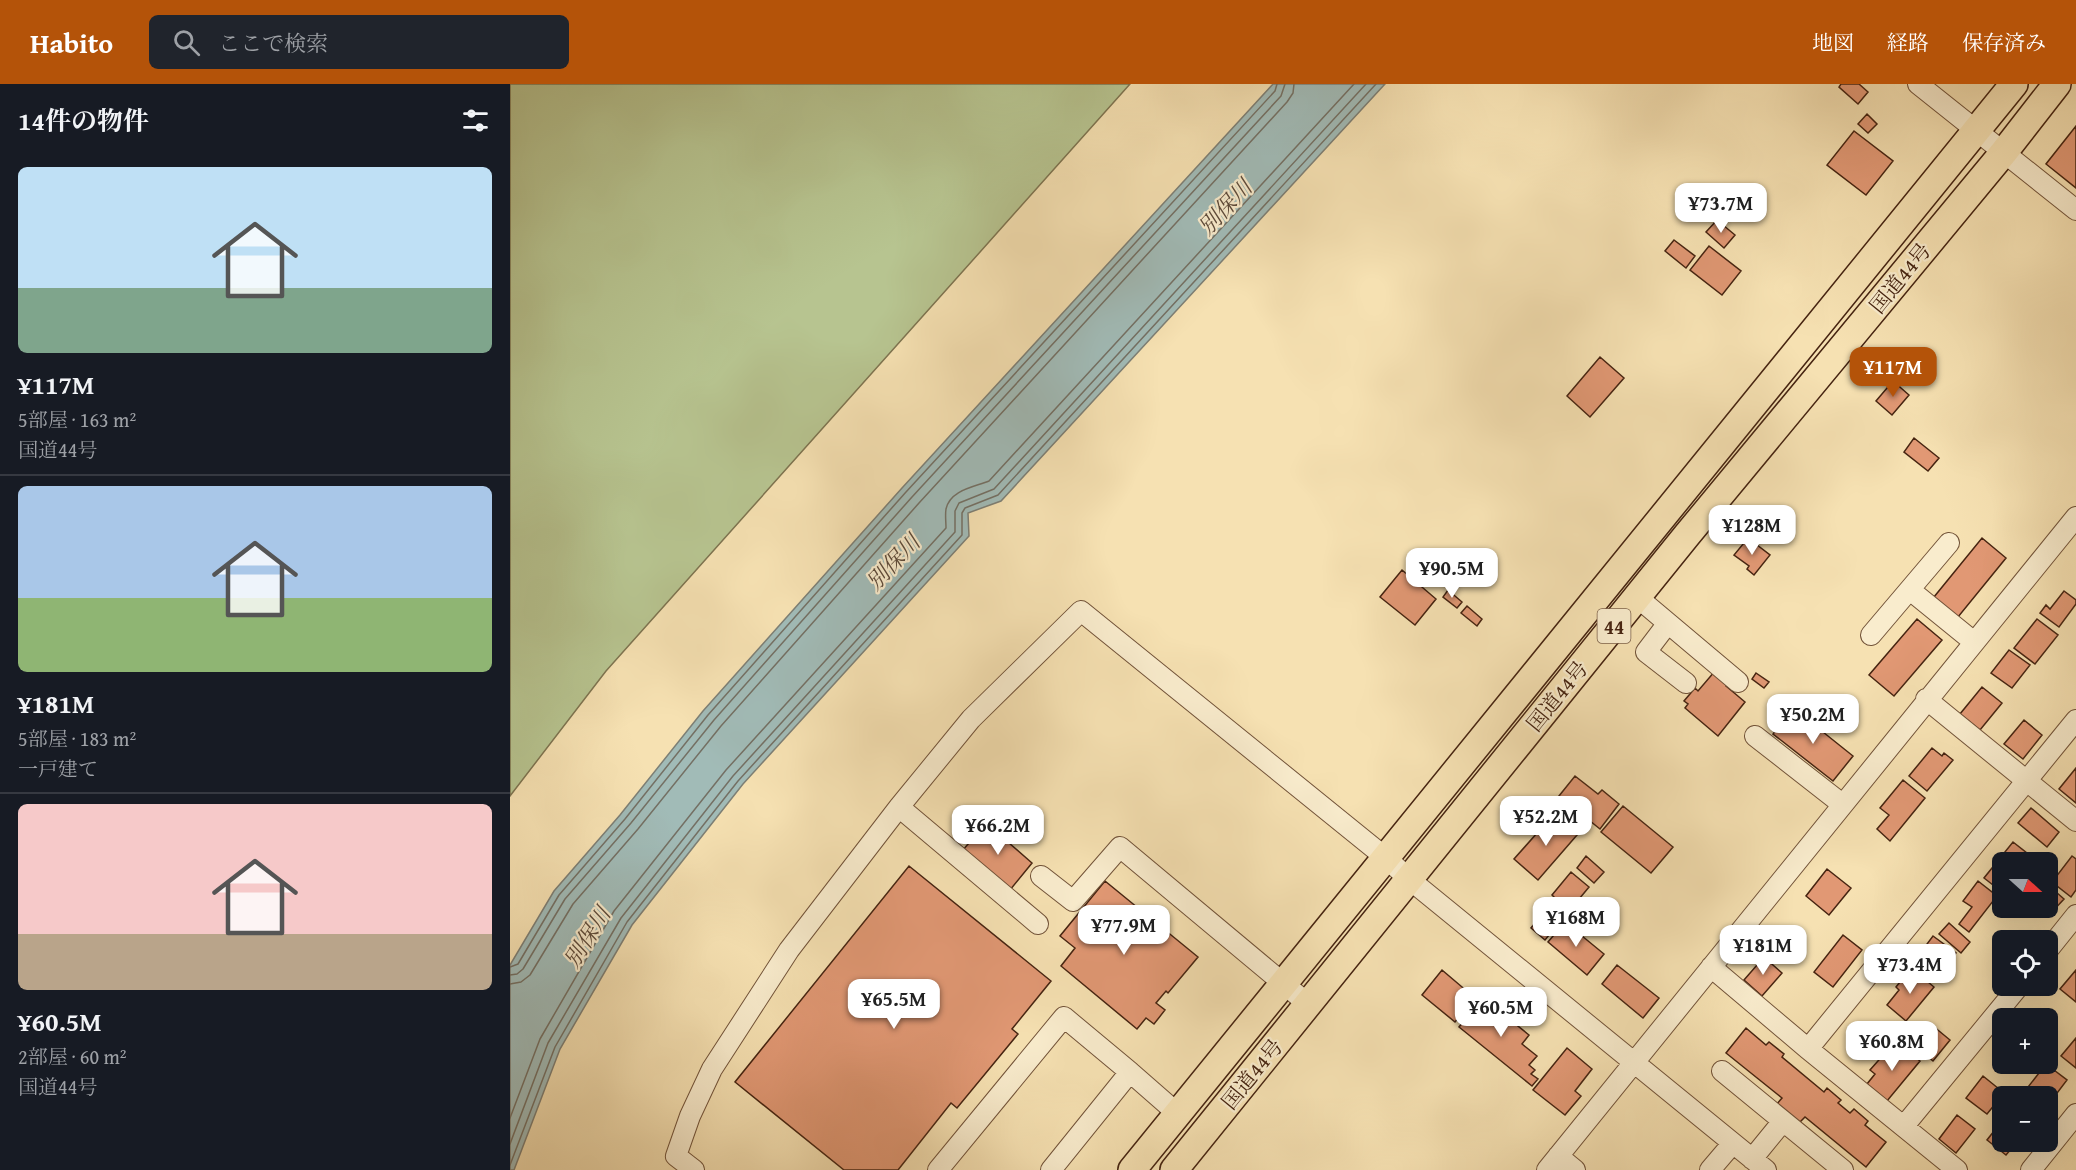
<!DOCTYPE html>
<html lang="ja">
<meta charset="utf-8">
<style>
:root{--surface:#171b24;--page:#20242c;--text:#f1f3f6;--muted:#9ea1a6;--line:#363941;--accent:#b45309}
body{margin:0;font-family:"Gentium Book Plus","Noto Serif JP",serif;background:var(--page);color:var(--text);height:100vh;display:flex;flex-direction:column;font-size:22px;white-space:nowrap}
*{box-sizing:border-box;margin:0}
p{font-size:20px;color:var(--muted)}
.icon{flex:none;width:33px;height:33px;fill:none;stroke:currentColor;stroke-width:2;stroke-linecap:round;stroke-linejoin:round}
.map{position:relative;flex:1;overflow:hidden}
.side{display:flex;flex-direction:column;background:var(--surface);width:510px}
.side>*{flex:none}
.needle{width:39px;rotate:111deg}
.controls{position:absolute;left:1482px;top:768px;display:grid;gap:12px}
.controls a{display:grid;place-items:center;width:66px;height:66px;border-radius:9px;background:var(--surface);box-shadow:0 6px 24px #0002;font-size:30px}
.price{position:absolute;translate:-50% -51px;padding:0 14px;border-radius:12px;background:#fff;color:#222;font-size:20px;line-height:39px;filter:drop-shadow(0 2px 3px #0008)}
.price::after{content:'';position:absolute;left:50%;top:36px;width:18px;height:14px;margin-left:-9px;background:inherit;clip-path:polygon(0 0,100% 0,50% 100%)}
.price.current{background:var(--accent);color:#fff}
ul{padding:0;list-style:none}
li{display:grid;align-content:center;gap:12px;height:318px;padding:0 18px}
li+li{border-top:2px solid var(--line)}
li span{display:grid;place-items:center;height:186px;border-radius:9px;color:#555}
li>.icon{margin-inline-start:auto}
span .icon{width:108px;height:108px;fill:#fffc;stroke-width:1}
li b{font-size:26px}
h2{display:flex;justify-content:space-between;align-items:center;height:72px;padding:0 18px;font-size:26px}
header{display:flex;align-items:center;gap:36px;box-sizing:border-box;height:84px;padding:0 30px;background:var(--accent);color:#fff}
header strong{font-size:28px}
nav{display:flex;gap:33px;margin-inline-start:auto;font-size:21px}
.search{width:420px;height:54px;background:var(--page);display:flex;align-items:center;gap:15px;box-sizing:border-box;padding:0 21px;border-radius:9px;color:var(--muted);font-size:22px}
main{display:flex;flex:1;min-height:0}
.map>svg:first-child{display:block}
.green{fill:#b7c490;stroke:#7e7450;stroke-width:1.5}
.water{fill:#a1bbb7;stroke:#7d7f75;stroke-width:1.5}
.lines{fill:none;stroke-linecap:round;stroke-linejoin:round}
.shore{stroke:#747064;stroke-width:1.5}
.building{fill:#e19874;stroke:#462411;stroke-width:1.5}
.minor-casing{stroke:#725339;stroke-width:22}
.highway-casing{stroke:#462411;stroke-width:30}
.minor{stroke:#f9eccd;stroke-width:20}
.highway{stroke:#f6e1b2;stroke-width:27}
.labels{text-anchor:middle;dominant-baseline:central;stroke-width:4.5;stroke-linejoin:round;paint-order:stroke}
.shield{fill:#f9eccd;stroke:#7c6049;stroke-width:1.5}
.shield-label{font-size:20px;font-weight:bold;fill:#462411}
.street-label{font-size:21px;fill:#462411;stroke:#f9eccd}
.water-label{font-size:22px;font-style:italic;fill:#5d4a3a;stroke:#f9eccd}
</style>
<header>
<strong>Habito</strong>
<div class="search"><svg class="icon" aria-label="search" viewBox="0 0 24 24"><circle cx="10" cy="10" r="6"/><path d="M15 15l6 6"/></svg>ここで検索</div>
<nav><a>地図</a><a>経路</a><a>保存済み</a></nav>
</header>
<main>
<section class="side">
<h2>14件の物件<svg class="icon" aria-label="filters" viewBox="0 0 24 24"><path d="M4 7h16M4 17h16"/><circle cx="9" cy="7" r="2"/><circle cx="15" cy="17" r="2"/></svg></h2>
<ul>
<li><span style="background:linear-gradient(#bfe0f5 65%,#7fa58c 0)"><svg class="icon" aria-label="home" viewBox="0 0 24 24"><path d="M3 11l9-7 9 7M6 9v11h12V9"/></svg></span><div><b>¥117M</b><p>5部屋 · 163 m²</p><p>国道44号</p></div></li>
<li><span style="background:linear-gradient(#a9c7e8 60%,#8fb573 0)"><svg class="icon" aria-label="home" viewBox="0 0 24 24"><path d="M3 11l9-7 9 7M6 9v11h12V9"/></svg></span><div><b>¥181M</b><p>5部屋 · 183 m²</p><p>一戸建て</p></div></li>
<li><span style="background:linear-gradient(#f6c9c9 70%,#b9a48a 0)"><svg class="icon" aria-label="home" viewBox="0 0 24 24"><path d="M3 11l9-7 9 7M6 9v11h12V9"/></svg></span><div><b>¥60.5M</b><p>2部屋 · 60 m²</p><p>国道44号</p></div></li>
</ul>
</section>
<div class="map">
<svg width="1566" height="1086" viewBox="0 0 1566 1086">
<rect width="100%" height="100%" fill="#f6e1b2"/>
<filter id="stains"><feTurbulence type="fractalNoise" baseFrequency=".00333" numOctaves="4"/><feColorMatrix values="0 0 0 0 .2 0 0 0 0 .09 0 0 0 0 .02 0 0 0 .5 -.17"/></filter>
<radialGradient id="worn" r=".72"><stop offset=".6" stop-color="#630" stop-opacity="0"/><stop offset="1" stop-color="#630" stop-opacity=".3"/></radialGradient>
<path class="green" d="M 0,0 L 620,0 L 96,587 L 0,712 Z"/>
<path class="water" d="M 763,0 L 875,0 L 491,417 L 458,429 L 459,452 L 233,700 L 122,841 L 50,965 L 4,1086 L 0,1086 L 0,881 L 44,807 L 110,731 L 193,627 L 392,404 Z"/>
<g class="lines">
<path class="shore" d="M 0,883 L 8,880 L 49,811 L 115,735 L 198,631 L 396,408 L 765,7 L 767,0
M 0,891 L 7,890 L 13,885 L 55,815 L 121,739 L 204,636 L 402,413 L 771,12 L 775,0
M 0,900 L 11,898 L 20,891 L 63,820 L 128,745 L 211,642 L 409,419 L 777,18 L 783,9 L 784,0
M 0,1034 L 30,955 L 104,827 L 216,686 L 436,444 C 436,438 435,431 436,425 C 440,406 464,403 479,397 L 844,0
M 0,1060 L 38,959 L 111,834 L 223,692 L 445,448 L 445,427 L 449,419 L 484,405 L 856,0
M 0,1081 L 45,963 L 117,838 L 228,697 L 452,451 L 452,429 L 455,424 L 488,411 L 866,0"/>
</g>
<path class="building" d="M 1331,0 L 1349,0 L 1358,8 L 1348,20 L 1329,3 Z
M 1357,30 L 1367,40 L 1358,49 L 1348,40 Z
M 1566,42 L 1566,104 L 1536,80 Z
M 1344,47 L 1383,77 L 1356,111 L 1317,81 Z
M 1207,136 L 1225,151 L 1214,164 L 1196,148 Z
M 1164,156 L 1185,172 L 1176,184 L 1155,167 Z
M 1199,162 L 1231,187 L 1212,211 L 1180,186 Z
M 1090,273 L 1114,294 L 1080,333 L 1057,312 Z
M 1383,297 L 1399,311 L 1382,331 L 1366,317 Z
M 1404,354 L 1429,374 L 1418,387 L 1394,368 Z
M 1238,454 L 1260,471 L 1244,491 L 1237,485 L 1239,482 L 1224,471 Z
M 1472,454 L 1496,474 L 1448,533 L 1424,513 Z
M 892,486 L 926,515 L 905,541 L 870,513 Z
M 938,506 L 952,518 L 947,524 L 933,513 Z
M 1554,507 L 1566,516 L 1566,520 L 1549,543 L 1530,529 L 1536,521 L 1540,525 Z
M 957,522 L 972,535 L 967,542 L 951,529 Z
M 1407,535 L 1432,556 L 1384,612 L 1359,591 Z
M 1527,535 L 1548,551 L 1525,580 L 1504,564 Z
M 1499,566 L 1520,581 L 1502,604 L 1481,589 Z
M 1205,587 L 1219,599 L 1216,602 L 1235,618 L 1208,652 L 1175,624 L 1178,620 L 1174,617 L 1185,604 L 1188,607 Z
M 1246,589 L 1259,598 L 1254,604 L 1242,595 Z
M 1472,603 L 1492,619 L 1470,646 L 1450,630 Z
M 1283,624 L 1343,672 L 1323,697 L 1263,650 Z
M 1514,636 L 1532,651 L 1513,675 L 1494,660 Z
M 1422,664 L 1432,672 L 1434,669 L 1443,676 L 1417,707 L 1399,692 Z
M 1566,684 L 1566,719 L 1549,705 Z
M 1065,692 L 1088,710 L 1092,706 L 1109,720 L 1090,745 L 1049,712 Z
M 1393,696 L 1415,714 L 1380,757 L 1367,745 L 1379,731 L 1370,724 Z
M 1113,722 L 1163,763 L 1141,789 L 1091,748 Z
M 1521,724 L 1549,748 L 1537,763 L 1508,739 Z
M 1044,730 L 1067,751 L 1028,796 L 1004,775 Z
M 476,739 L 522,779 L 500,806 L 453,766 Z
M 1503,758 L 1526,776 L 1525,778 L 1492,778 L 1492,808 L 1474,794 Z
M 1076,772 L 1094,788 L 1084,799 L 1067,784 Z
M 1562,772 L 1566,775 L 1566,806 L 1561,813 L 1542,798 Z
M 399,782 L 541,897 L 502,945 L 508,950 L 447,1024 L 441,1019 L 388,1086 L 334,1086 L 225,998 Z
M 1317,785 L 1341,804 L 1319,831 L 1296,812 Z
M 1061,788 L 1079,803 L 1035,856 L 1021,844 L 1045,814 L 1042,811 Z
M 595,797 L 688,873 L 658,909 L 656,907 L 646,919 L 655,926 L 644,940 L 636,934 L 627,945 L 551,882 L 565,864 L 550,852 Z
M 1468,797 L 1487,812 L 1459,848 L 1449,840 L 1462,823 L 1453,817 Z
M 1538,801 L 1554,815 L 1540,830 L 1534,825 L 1532,829 L 1526,824 L 1538,824 Z
M 1055,838 L 1094,870 L 1077,891 L 1038,858 Z
M 1439,839 L 1460,858 L 1451,869 L 1429,850 Z
M 1333,851 L 1352,866 L 1323,903 L 1304,888 Z
M 1423,852 L 1446,869 L 1425,897 L 1402,880 Z
M 1254,873 L 1272,889 L 1252,912 L 1234,896 Z
M 1107,881 L 1149,914 L 1133,934 L 1092,900 Z
M 932,886 L 965,914 L 945,938 L 912,911 Z
M 1566,886 L 1566,918 L 1550,905 Z
M 1405,887 L 1424,903 L 1396,937 L 1377,921 L 1389,906 L 1386,903 L 1394,893 L 1398,895 Z
M 975,911 L 990,924 L 984,932 L 989,935 L 993,930 L 1019,951 L 1012,960 L 1027,972 L 1019,981 L 1025,986 L 1021,990 L 1028,995 L 1022,1002 L 949,943 Z
M 1423,942 L 1440,956 L 1423,977 L 1406,963 Z
M 1236,944 L 1256,961 L 1259,958 L 1274,970 L 1272,973 L 1314,1008 L 1317,1004 L 1331,1016 L 1328,1019 L 1340,1029 L 1344,1025 L 1358,1037 L 1355,1041 L 1376,1058 L 1356,1083 L 1295,1033 L 1289,1039 L 1266,1021 L 1272,1014 L 1216,969 Z
M 1566,954 L 1566,984 L 1551,972 Z
M 1388,960 L 1410,977 L 1377,1017 L 1357,1000 L 1365,990 L 1360,986 L 1375,969 L 1378,972 Z
M 1057,964 L 1082,985 L 1065,1007 L 1071,1012 L 1055,1031 L 1023,1006 Z
M 1536,980 L 1557,996 L 1538,1021 L 1538,1012 L 1511,1012 Z
M 1473,992 L 1494,1009 L 1477,1030 L 1456,1014 Z
M 1447,1031 L 1465,1045 L 1446,1069 L 1429,1055 Z
M 1492,1037 L 1492,1058 L 1507,1058 L 1496,1071 L 1477,1056 Z"/>
<g class="lines">
<g class="minor-casing">
<path id="minor" d="M 1408,0 L 1566,126
M 1400,506 L 1464,558
M 1127,513 L 1228,598
M 1158,539 L 1136,568 L 1176,599
M 1361,551 L 1439,459
M 1416,615 L 1566,737
M 1245,652 L 1332,720
M 389,723 L 528,840
M 531,792 L 563,817 L 610,763 L 798,920
M 1538,866 L 1566,831
M 1201,883 L 1298,965 L 1447,1086
M 1298,965 L 1566,636
M 1212,987 L 1333,1086
M 1394,1042 L 1509,902
M 1048,1072 L 1065,1086
M 1242,1075 L 1273,1037
M 184,1086 L 166,1072 L 180,1032 L 202,985 L 279,866 L 389,723 L 461,635 L 571,527 L 876,774 L 899,795 L 1256,1086
M 428,1086 L 554,933 L 620,988
M 541,1086 L 620,988 L 668,1030
M 1037,1086 L 1566,433
M 1200,1086 L 1223,1059
M 1521,1086 L 1566,1030"/>
</g>
<g class="highway-casing">
<path id="highway" d="M 622,1086 L 1504,0
M 664,1086 L 1177,451 L 1494,68 L 1547,0"/>
</g>
<use href="#minor" class="minor"/>
<use href="#highway" class="highway"/>
</g>
<g class="labels">
<rect class="shield" x="1087.5" y="525" width="33" height="34" rx="4.5"/>
<g class="shield-label">
<text x="1104" y="542">44</text>
</g>
<g class="street-label">
<text transform="translate(1390 194) rotate(-51)">国道44号</text>
<text transform="translate(1047 612) rotate(-51)">国道44号</text>
<text transform="translate(742 990) rotate(-51)">国道44号</text>
</g>
<g class="water-label">
<text transform="translate(715 123) rotate(-47)">別保川</text>
<text transform="translate(383 478) rotate(-47)">別保川</text>
<text transform="translate(77 853) rotate(-58)">別保川</text>
</g>
</g>
<rect width="100%" height="100%" filter="url(#stains)"/>
<rect width="100%" height="100%" fill="url(#worn)"/>
</svg>
<div class="controls">
<a><svg class="needle" viewBox="-14 -14 28 28"><path d="M0-13l5 13h-10z" fill="#e53935"/><path d="M0 13l5-13h-10z" fill="#9ea1a6"/></svg></a>
<a><svg class="icon" aria-label="locate" viewBox="0 0 24 24"><circle cx="12" cy="12" r="6"/><path d="M12 2v4M12 18v4M2 12h4M18 12h4"/></svg></a>
<a>+</a>
<a>−</a>
</div>
<b class="price" style="left:1211px;top:150px">¥73.7M</b>
<b class="price current" style="left:1383px;top:314px">¥117M</b>
<b class="price" style="left:1242px;top:472px">¥128M</b>
<b class="price" style="left:942px;top:515px">¥90.5M</b>
<b class="price" style="left:1303px;top:661px">¥50.2M</b>
<b class="price" style="left:1036px;top:763px">¥52.2M</b>
<b class="price" style="left:488px;top:772px">¥66.2M</b>
<b class="price" style="left:1066px;top:864px">¥168M</b>
<b class="price" style="left:614px;top:872px">¥77.9M</b>
<b class="price" style="left:1253px;top:892px">¥181M</b>
<b class="price" style="left:1400px;top:911px">¥73.4M</b>
<b class="price" style="left:384px;top:946px">¥65.5M</b>
<b class="price" style="left:991px;top:954px">¥60.5M</b>
<b class="price" style="left:1382px;top:988px">¥60.8M</b>
</div>
</main>
